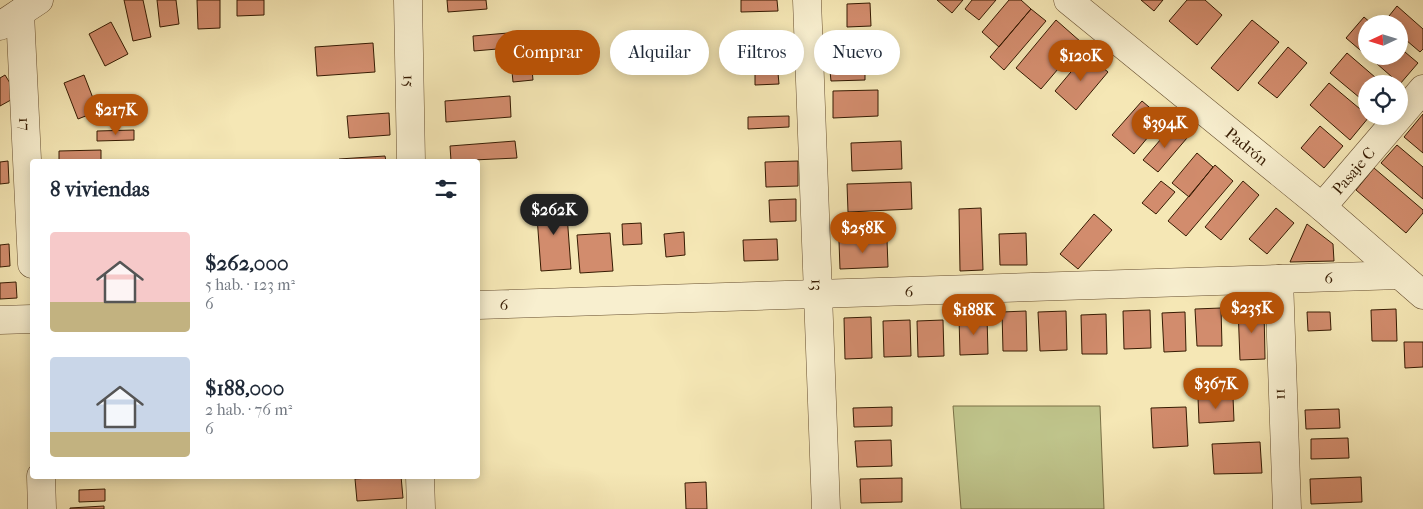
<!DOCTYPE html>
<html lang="es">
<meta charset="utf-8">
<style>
:root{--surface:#fff;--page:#f2f2f3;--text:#1f2937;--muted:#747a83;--accent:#b45309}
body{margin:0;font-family:"IM FELL French Canon",serif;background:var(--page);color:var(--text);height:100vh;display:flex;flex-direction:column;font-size:19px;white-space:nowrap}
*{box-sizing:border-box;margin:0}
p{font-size:16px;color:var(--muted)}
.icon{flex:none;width:28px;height:28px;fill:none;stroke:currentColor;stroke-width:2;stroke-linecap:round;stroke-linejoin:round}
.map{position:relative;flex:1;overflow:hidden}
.details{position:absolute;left:30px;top:159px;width:450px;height:320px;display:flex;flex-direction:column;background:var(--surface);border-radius:5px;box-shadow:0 2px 12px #0003}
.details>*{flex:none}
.hud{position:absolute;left:495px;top:30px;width:475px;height:45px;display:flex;gap:10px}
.needle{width:32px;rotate:266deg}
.tools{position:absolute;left:1358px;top:15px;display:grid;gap:10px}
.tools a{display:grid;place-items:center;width:50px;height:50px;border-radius:50%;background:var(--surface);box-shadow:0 2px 12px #0003;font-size:25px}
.price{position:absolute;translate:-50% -42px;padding:0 11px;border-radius:18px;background:var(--accent);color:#fff;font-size:16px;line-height:32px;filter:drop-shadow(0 1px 2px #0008)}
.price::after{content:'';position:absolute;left:50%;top:30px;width:15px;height:11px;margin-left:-8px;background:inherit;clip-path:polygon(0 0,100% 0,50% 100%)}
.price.on{background:#222;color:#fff}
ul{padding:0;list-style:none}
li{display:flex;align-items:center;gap:15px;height:125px;padding:0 20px}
li span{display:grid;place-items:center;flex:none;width:140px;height:100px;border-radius:5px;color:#555}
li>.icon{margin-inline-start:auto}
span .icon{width:60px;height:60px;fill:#fffc;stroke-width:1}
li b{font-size:21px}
h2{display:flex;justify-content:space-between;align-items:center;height:60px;padding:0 20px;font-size:21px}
.chip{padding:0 18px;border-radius:22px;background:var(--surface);box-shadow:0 2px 12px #0003;font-size:18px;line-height:45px}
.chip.on{background:var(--accent);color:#fff}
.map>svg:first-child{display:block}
.green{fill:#bfc48b;stroke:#7a7046}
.building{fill:#d28c6d;stroke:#361b02}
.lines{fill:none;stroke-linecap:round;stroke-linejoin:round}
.minor-casing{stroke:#664e2f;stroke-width:29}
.tertiary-casing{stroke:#664e2f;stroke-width:29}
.minor{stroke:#f8efcf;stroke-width:28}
.tertiary{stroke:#f8efcf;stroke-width:28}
.labels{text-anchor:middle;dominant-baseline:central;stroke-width:5;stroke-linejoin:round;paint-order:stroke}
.street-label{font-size:16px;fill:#361b02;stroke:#f8efcf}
</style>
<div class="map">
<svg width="1423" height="509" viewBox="0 0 1423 509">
<rect width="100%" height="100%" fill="#f5e7b5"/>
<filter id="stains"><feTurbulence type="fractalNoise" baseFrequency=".004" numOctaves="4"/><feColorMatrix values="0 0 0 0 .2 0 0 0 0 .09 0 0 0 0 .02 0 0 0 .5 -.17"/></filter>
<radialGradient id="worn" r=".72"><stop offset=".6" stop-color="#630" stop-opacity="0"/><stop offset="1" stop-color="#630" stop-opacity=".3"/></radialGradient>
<path class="green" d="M 953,406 L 1100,406 L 1104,509 L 961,509 Z"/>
<path class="building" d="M 124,0 L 143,0 L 151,37 L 133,41 Z
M 157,0 L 176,0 L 179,24 L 160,27 Z
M 197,0 L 220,0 L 220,28 L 198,29 Z
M 237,0 L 264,0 L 264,15 L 237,16 Z
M 447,0 L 486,0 L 487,9 L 448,12 Z
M 741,0 L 777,0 L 778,11 L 741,12 Z
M 937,0 L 963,0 L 952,13 Z
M 972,0 L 996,0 L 979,20 L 965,9 Z
M 1009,0 L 1021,0 L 1031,9 L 999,47 L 982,32 Z
M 1141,0 L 1163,0 L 1154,11 Z
M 1187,0 L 1205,0 L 1222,15 L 1197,45 L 1169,21 Z
M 870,3 L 871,26 L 847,27 L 847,4 Z
M 1397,6 L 1423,29 L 1423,49 L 1420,52 L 1399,34 L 1399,24 L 1387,24 L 1385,21 Z
M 1031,9 L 1046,21 L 1004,70 L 990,57 Z
M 1364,17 L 1372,24 L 1366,24 L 1366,55 L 1346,38 Z
M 1056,20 L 1081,42 L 1041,89 L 1016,68 Z
M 1252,20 L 1279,42 L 1238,91 L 1211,68 Z
M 111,22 L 128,54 L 105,66 L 89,34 Z
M 508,33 L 509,48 L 474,51 L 473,36 Z
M 373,43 L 375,72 L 317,76 L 315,47 Z
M 789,45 L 790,63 L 747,64 L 747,46 Z
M 1288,47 L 1307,63 L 1277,98 L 1258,83 Z
M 1399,47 L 1418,63 L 1400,84 L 1368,56 L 1399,56 Z
M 1347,53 L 1383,84 L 1366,84 L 1366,103 L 1330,73 Z
M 1086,54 L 1108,72 L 1076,110 L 1055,91 Z
M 531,59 L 533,80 L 513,82 L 511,61 Z
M 865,70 L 865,80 L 831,81 L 830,71 Z
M 755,73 L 778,73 L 779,84 L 755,85 Z
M 5,75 L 18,96 L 0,106 L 0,78 Z
M 84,75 L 98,111 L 78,119 L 64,83 Z
M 1329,83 L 1366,114 L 1366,116 L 1369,117 L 1350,140 L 1310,105 Z
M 878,90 L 878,116 L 833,118 L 833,91 Z
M 510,96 L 511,117 L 446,122 L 445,101 Z
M 1142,101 L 1163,119 L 1134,154 L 1112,135 Z
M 389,113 L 390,135 L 349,138 L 347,116 Z
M 1423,114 L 1423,153 L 1404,137 Z
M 789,116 L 789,127 L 748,129 L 748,117 Z
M 1173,125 L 1187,138 L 1158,172 L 1143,160 Z
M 1320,126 L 1343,146 L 1324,168 L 1301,148 Z
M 134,130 L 134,140 L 97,141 L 97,131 Z
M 515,141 L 517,158 L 451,161 L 450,146 Z
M 901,141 L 902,169 L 852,171 L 851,143 Z
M 1397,145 L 1423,167 L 1423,199 L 1381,163 Z
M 101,150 L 101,161 L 59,161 L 59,151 Z
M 1197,153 L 1213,167 L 1189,197 L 1172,183 Z
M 385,156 L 386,161 L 340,161 L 339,159 Z
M 8,161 L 9,183 L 0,184 L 0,162 Z
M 798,161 L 798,186 L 766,187 L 765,162 Z
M 1215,165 L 1233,181 L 1186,236 L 1168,221 Z
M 1374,168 L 1423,210 L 1423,213 L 1406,233 L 1356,190 Z
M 1161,181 L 1175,192 L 1156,214 L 1142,203 Z
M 1243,181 L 1259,195 L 1221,240 L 1205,227 Z
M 911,182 L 912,209 L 848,212 L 847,184 Z
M 796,199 L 796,221 L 770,222 L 769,200 Z
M 566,201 L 571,269 L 541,271 L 536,203 Z
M 981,208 L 983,270 L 960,271 L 959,209 Z
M 1276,208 L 1294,223 L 1267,254 L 1249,239 Z
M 1094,214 L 1112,230 L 1078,269 L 1060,254 Z
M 641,223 L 642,244 L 623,245 L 622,224 Z
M 1307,224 L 1333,244 L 1334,261 L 1290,262 Z
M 684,232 L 685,255 L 666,257 L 664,234 Z
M 610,233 L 613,271 L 580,273 L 577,235 Z
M 1026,233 L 1027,265 L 1000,265 L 999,234 Z
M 777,239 L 778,260 L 744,261 L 743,240 Z
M 887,240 L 888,267 L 840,269 L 839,241 Z
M 9,244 L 10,266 L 0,267 L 0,245 Z
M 16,282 L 17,298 L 0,299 L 0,283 Z
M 1221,308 L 1222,346 L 1197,346 L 1195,309 Z
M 1238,308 L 1264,308 L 1265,359 L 1240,360 Z
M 1396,309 L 1397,341 L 1372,341 L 1371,310 Z
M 1150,310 L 1151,348 L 1124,349 L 1123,311 Z
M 1026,311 L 1027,351 L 1003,351 L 1002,312 Z
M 1066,311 L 1067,350 L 1040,351 L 1038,312 Z
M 1185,312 L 1186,351 L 1164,352 L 1162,313 Z
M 1307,312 L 1330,312 L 1331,330 L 1308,331 Z
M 1106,314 L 1107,354 L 1082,354 L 1081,315 Z
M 987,316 L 988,354 L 960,355 L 959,317 Z
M 871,317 L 872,358 L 845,359 L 844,318 Z
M 910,320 L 911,356 L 884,357 L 883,321 Z
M 943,320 L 944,356 L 918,357 L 917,321 Z
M 1404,342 L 1423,342 L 1423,367 L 1405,368 Z
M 1233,397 L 1234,421 L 1199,423 L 1198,398 Z
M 892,407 L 892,426 L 854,427 L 853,408 Z
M 1186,407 L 1188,446 L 1153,448 L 1151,408 Z
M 1339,409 L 1340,428 L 1306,429 L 1305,410 Z
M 1348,438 L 1349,458 L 1311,459 L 1311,439 Z
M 891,440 L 892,466 L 857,467 L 855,441 Z
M 1260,442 L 1262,473 L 1214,474 L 1212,444 Z
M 401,476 L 403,498 L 357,501 L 355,479 Z
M 1361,477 L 1362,502 L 1311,504 L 1310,479 Z
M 902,478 L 902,502 L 861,503 L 860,479 Z
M 706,482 L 707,509 L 686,509 L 685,483 Z
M 105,489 L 105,501 L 79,502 L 79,490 Z
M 104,506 L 104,509 L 70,509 L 70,508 Z"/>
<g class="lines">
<g class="minor-casing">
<g id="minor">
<path id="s1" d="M 408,0 L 411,161"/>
<path id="s2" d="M 807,0 L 826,509"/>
<path id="s3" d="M 20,13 L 32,264"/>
<path id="s4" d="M 1322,207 L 1423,89"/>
<path id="s5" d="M 1279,279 L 1287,509"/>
<path id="s6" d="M 478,305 L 1399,275"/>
<path d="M 0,320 L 32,319"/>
<path d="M 41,476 L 42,509"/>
<path d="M 420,476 L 421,509"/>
</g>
</g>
<g class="tertiary-casing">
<g id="tertiary">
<path id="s7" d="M 1068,0 L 1322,207 L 1423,295"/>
<path d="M 0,26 L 39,0"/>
</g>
</g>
<use href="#minor" class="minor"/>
<use href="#tertiary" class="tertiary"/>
</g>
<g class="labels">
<g class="street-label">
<text stroke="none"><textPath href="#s1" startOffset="81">15</textPath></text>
<text stroke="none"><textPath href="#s3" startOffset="111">17</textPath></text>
<text stroke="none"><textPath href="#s7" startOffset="231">Padrón</textPath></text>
<text stroke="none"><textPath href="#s4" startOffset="48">Pasaje C</textPath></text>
<text stroke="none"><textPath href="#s6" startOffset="851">6</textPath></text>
<text stroke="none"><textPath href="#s2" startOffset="285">13</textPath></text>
<text stroke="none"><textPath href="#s6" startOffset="431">6</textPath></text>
<text stroke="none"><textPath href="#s6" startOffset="26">6</textPath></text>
<text stroke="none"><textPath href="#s5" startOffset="115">11</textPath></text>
</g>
</g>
<rect width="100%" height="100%" filter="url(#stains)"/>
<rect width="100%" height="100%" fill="url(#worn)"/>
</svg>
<div class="tools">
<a><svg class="needle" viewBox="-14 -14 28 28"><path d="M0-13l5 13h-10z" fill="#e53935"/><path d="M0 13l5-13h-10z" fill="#747a83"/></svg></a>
<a><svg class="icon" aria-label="locate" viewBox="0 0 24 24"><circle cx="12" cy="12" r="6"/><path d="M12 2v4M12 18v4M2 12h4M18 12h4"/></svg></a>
</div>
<b class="price" style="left:1081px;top:82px">$120K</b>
<b class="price" style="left:116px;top:136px">$217K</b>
<b class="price" style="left:1165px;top:149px">$394K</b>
<b class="price on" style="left:554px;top:236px">$262K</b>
<b class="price" style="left:863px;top:254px">$258K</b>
<b class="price" style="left:1252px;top:334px">$235K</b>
<b class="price" style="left:974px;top:336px">$188K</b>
<b class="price" style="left:1216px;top:410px">$367K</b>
<div class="hud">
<a class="chip on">Comprar</a>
<a class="chip">Alquilar</a>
<a class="chip">Filtros</a>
<a class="chip">Nuevo</a>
</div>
<section class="details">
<h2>8 viviendas<svg class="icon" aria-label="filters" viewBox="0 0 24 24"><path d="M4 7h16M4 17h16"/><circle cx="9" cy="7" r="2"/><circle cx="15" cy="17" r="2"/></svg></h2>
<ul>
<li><span style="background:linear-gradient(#f6c9c9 70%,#c2b280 0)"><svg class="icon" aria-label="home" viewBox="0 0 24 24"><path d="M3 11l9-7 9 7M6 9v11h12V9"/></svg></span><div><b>$262,000</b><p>5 hab. · 123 m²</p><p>6</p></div></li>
<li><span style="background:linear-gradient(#c9d6e8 75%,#c2b280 0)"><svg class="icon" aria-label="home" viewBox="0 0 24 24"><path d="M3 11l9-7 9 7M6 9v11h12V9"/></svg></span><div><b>$188,000</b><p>2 hab. · 76 m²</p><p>6</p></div></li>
</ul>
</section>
</div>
